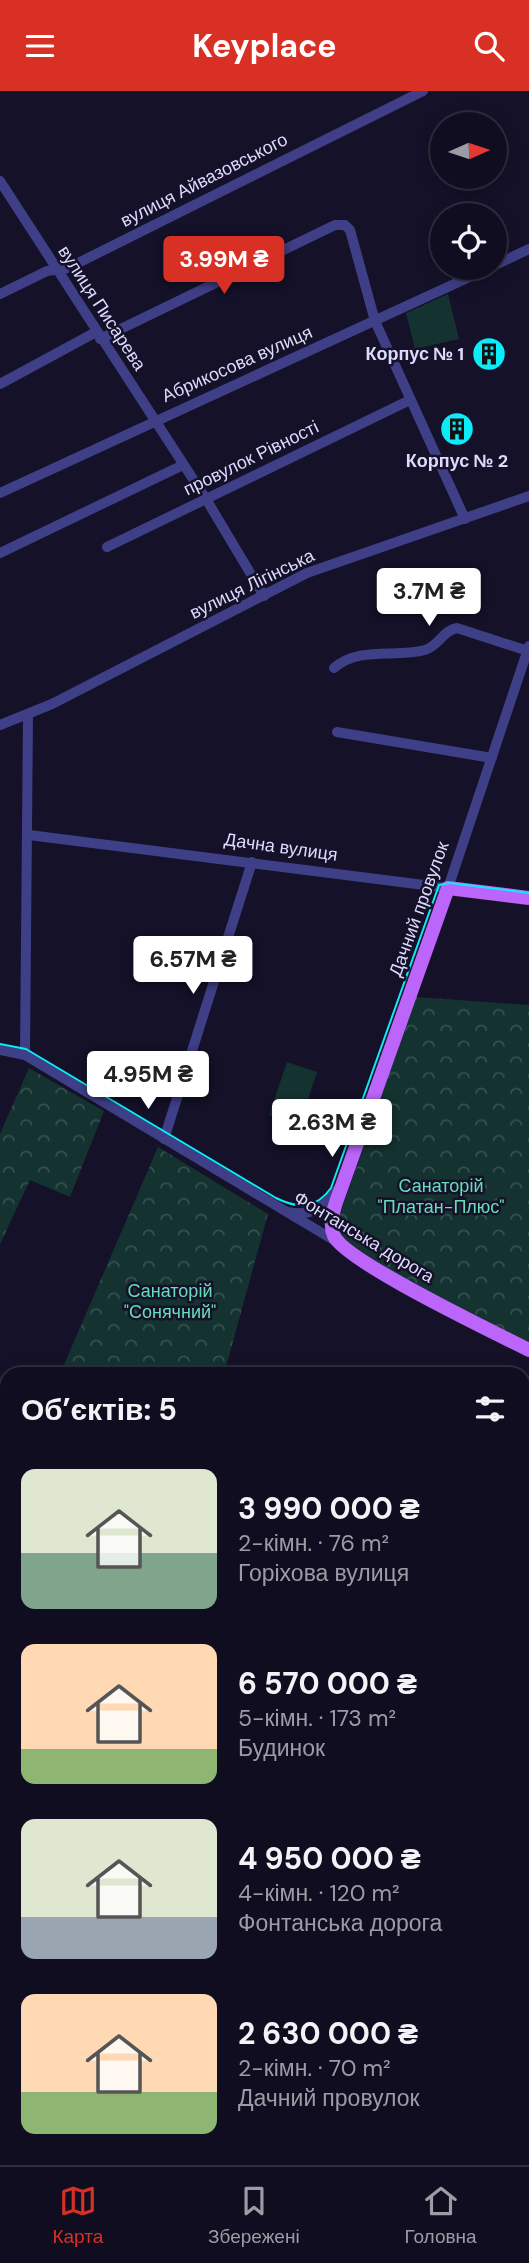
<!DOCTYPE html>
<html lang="uk">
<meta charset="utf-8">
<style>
:root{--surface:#0f0d1f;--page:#1d1b2c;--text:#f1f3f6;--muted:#9b9ca4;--line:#2f2d3d;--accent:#d93025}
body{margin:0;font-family:"DM Sans",sans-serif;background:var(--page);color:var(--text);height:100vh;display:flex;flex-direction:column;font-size:26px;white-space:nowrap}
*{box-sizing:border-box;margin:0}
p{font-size:23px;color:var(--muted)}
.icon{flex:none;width:38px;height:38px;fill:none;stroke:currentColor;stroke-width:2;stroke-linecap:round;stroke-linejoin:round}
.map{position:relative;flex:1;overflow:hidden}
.side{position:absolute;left:0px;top:1276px;width:530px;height:800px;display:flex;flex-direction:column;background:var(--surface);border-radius:21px 21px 0 0;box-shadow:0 4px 18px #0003,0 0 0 2px var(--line)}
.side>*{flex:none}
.needle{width:46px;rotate:87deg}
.fabs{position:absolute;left:430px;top:21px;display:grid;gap:14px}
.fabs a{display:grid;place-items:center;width:77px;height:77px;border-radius:50%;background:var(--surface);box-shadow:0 4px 18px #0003,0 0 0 2px var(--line);font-size:35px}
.price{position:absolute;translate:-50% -60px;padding:0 16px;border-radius:7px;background:#fff;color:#222;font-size:23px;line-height:46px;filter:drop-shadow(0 2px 4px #0008)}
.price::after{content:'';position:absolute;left:50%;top:42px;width:21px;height:16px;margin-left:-10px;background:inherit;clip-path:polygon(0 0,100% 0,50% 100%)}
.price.selected{background:var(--accent);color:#fff}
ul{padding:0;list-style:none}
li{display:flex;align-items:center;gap:21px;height:175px;padding:0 21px}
li span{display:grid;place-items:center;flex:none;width:196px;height:140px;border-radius:14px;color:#555}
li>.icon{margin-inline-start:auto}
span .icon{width:84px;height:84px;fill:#fffc;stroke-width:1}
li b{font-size:30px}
h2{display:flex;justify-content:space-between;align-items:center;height:84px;padding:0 21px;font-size:30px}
header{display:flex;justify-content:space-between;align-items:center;height:91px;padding:0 21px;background:var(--accent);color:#fff;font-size:32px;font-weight:700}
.tab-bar{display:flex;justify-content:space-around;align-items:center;height:98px;border-top:2px solid var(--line);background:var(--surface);font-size:19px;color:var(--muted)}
.tab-bar a{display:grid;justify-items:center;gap:4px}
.tab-bar .selected{color:var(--accent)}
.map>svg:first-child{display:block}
.grass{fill:url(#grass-tufts)}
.forest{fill:url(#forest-crowns)}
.pitch{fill:#143330}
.water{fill:url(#water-ripples)}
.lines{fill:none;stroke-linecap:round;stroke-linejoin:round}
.minor{stroke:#3e3f86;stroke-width:10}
.major{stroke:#bb65fa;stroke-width:14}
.tram{stroke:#0cecf8;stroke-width:2}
.labels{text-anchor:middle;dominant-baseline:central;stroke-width:5;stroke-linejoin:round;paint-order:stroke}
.street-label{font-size:18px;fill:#dddafe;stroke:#141129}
.poi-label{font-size:18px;font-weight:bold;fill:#dddafe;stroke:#141129;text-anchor:end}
.park-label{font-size:18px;fill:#67ddba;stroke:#141129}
</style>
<header><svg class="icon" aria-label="menu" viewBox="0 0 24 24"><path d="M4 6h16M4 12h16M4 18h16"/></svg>Keyplace<svg class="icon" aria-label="search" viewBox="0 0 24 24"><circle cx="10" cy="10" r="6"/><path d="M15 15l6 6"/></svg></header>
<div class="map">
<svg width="529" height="2074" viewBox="0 0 529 2074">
<defs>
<pattern id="grass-tufts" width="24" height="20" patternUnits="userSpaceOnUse" patternTransform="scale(1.75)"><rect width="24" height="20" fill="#143330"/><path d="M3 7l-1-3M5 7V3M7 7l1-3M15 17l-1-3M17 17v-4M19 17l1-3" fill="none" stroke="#36504f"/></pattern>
<pattern id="forest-crowns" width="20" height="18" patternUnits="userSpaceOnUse" patternTransform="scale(1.75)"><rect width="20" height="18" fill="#143330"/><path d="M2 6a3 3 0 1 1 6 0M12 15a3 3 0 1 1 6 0" fill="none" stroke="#36504f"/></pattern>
<pattern id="water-ripples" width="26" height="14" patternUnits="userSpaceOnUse" patternTransform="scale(1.75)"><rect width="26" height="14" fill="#102b4e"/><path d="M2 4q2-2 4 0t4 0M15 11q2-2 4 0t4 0" fill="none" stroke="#324969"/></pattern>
</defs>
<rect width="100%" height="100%" fill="#141129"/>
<path class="grass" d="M 523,1315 L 529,1316 L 529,1479 L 523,1476 Z
M 0,1344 L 7,1345 L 7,1469 L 0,1469 Z"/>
<path class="forest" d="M 416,906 L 529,914 L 529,1252 L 404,1188 L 338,1145 L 337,1132 Z
M 29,977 L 104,1020 L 70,1106 L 30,1089 L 0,1153 L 0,1043 Z
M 158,1056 L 268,1123 L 224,1283 L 60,1283 Z"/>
<path class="pitch" d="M 448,203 L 459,248 L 415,258 L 406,222 Z
M 287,971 L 317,981 L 299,1035 L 269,1024 Z"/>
<path class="water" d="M 0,1522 L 7,1524 L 7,2068 L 523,2068 L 523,1540 L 529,1542 L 529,2074 L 0,2074 Z"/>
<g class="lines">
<path class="minor" d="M 0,90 L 206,408 L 264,505
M 495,174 L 529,158
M 0,203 L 47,180 L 68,177 L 423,0
M 100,248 L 335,134 L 345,134 L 350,139 L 375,230 L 465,428
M 0,293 L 96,241
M 0,402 L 489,177
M 107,456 L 410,309
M 0,462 L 183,374
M 334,577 C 359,555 395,567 425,559 C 439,555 443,539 457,537 L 528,560
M 0,634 L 52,613 L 307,482 L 529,405
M 337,641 L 492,667
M 29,744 L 448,797 L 529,555
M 0,959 L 25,964 L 337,1151
M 25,964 L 28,624
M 164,1048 L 252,771
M 289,1121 C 310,1126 325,1116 337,1099"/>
<path class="major" d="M 529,807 L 448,797 L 343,1092 C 338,1107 327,1129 334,1145 C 346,1171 496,1242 529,1259"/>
<path class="tram" d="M 0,953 L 26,958 L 276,1107 C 298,1118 316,1118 331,1097 L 439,794 L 450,792 L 529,802"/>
</g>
<defs>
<g id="building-disc" transform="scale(1.75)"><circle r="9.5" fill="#0cecf8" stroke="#141129"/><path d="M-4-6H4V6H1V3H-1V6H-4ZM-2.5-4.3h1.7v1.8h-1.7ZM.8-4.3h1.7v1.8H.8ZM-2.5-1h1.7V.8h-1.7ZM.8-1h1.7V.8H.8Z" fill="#111"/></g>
</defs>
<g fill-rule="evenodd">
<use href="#building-disc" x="489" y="263"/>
<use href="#building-disc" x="457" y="338"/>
</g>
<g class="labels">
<g class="street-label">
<text transform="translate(204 89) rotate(-27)">вулиця Айвазовського</text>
<text transform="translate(102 217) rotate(57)">вулиця Писарева</text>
<text transform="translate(237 273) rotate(-24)">Абрикосова вулиця</text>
<text transform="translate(251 367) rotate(-26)">провулок Рівності</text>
<text transform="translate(252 493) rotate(-26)">вулиця Лігінська</text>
<text transform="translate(281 756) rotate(8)">Дачна вулиця</text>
<text transform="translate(419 818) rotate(-70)">Дачний провулок</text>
<text transform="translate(364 1146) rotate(31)">Фонтанська дорога</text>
</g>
<g class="poi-label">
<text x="464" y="263">Корпус № 1</text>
<text x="457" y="370" text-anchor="middle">Корпус № 2</text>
</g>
<g class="park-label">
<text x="441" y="1095">Санаторій<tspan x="441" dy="21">"Платан-Плюс"</tspan></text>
<text x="170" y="1200">Санаторій<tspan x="170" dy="21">"Сонячний"</tspan></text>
</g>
</g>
</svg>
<div class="fabs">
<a><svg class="needle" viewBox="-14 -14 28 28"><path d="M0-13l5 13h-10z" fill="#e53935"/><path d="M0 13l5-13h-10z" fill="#9b9ca4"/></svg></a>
<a><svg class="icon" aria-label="locate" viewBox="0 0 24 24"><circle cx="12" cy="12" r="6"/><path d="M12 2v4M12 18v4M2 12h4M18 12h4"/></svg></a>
</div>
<b class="price selected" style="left:224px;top:205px">3.99M ₴</b>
<b class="price" style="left:429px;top:537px">3.7M ₴</b>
<b class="price" style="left:193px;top:905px">6.57M ₴</b>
<b class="price" style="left:148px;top:1020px">4.95M ₴</b>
<b class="price" style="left:332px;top:1068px">2.63M ₴</b>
<section class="side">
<h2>Об’єктів: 5<svg class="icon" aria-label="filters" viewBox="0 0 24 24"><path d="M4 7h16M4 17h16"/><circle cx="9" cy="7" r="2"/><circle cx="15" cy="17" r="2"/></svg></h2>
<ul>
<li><span style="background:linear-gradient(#dfe7d0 60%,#7fa58c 0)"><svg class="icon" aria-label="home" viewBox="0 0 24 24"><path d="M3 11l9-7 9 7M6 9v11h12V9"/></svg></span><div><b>3 990 000 ₴</b><p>2-кімн. · 76 m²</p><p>Горіхова вулиця</p></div></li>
<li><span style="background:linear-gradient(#ffd9b3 75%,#8fb573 0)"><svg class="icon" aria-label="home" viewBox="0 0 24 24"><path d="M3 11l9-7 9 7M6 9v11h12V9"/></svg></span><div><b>6 570 000 ₴</b><p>5-кімн. · 173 m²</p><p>Будинок</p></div></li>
<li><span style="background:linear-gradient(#dfe7d0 70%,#9aa5b1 0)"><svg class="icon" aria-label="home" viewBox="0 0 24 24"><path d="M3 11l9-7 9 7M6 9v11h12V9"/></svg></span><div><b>4 950 000 ₴</b><p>4-кімн. · 120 m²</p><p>Фонтанська дорога</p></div></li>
<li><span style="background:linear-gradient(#ffd9b3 70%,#8fb573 0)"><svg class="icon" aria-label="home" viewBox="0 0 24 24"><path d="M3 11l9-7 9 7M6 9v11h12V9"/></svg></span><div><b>2 630 000 ₴</b><p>2-кімн. · 70 m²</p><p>Дачний провулок</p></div></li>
</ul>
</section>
</div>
<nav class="tab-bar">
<a class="selected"><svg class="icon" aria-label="map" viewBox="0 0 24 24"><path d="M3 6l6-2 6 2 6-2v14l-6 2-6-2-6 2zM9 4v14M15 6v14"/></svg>Карта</a>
<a><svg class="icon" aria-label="saved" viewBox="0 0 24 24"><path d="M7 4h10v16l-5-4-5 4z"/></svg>Збережені</a>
<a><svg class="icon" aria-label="home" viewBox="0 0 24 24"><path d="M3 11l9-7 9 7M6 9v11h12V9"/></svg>Головна</a>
</nav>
